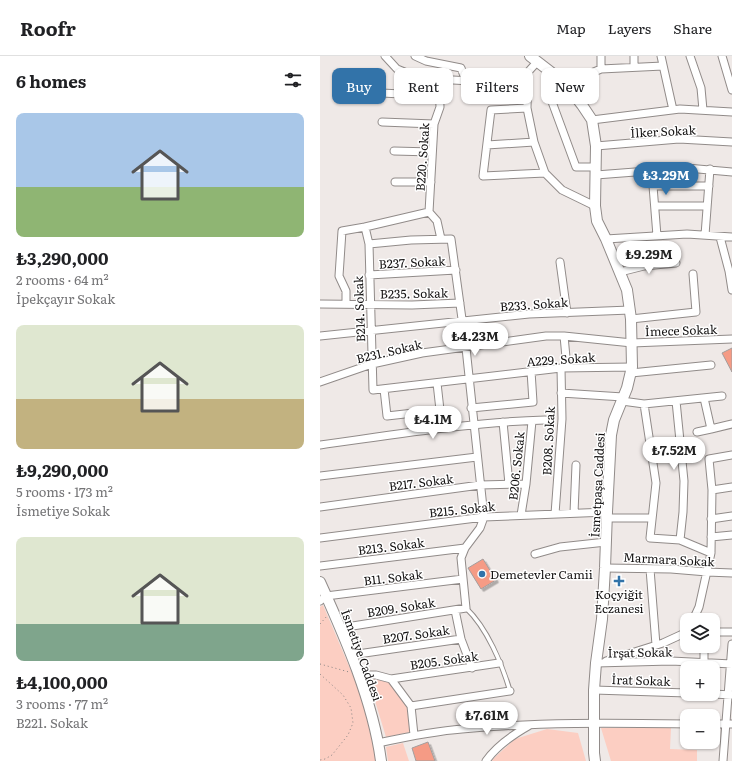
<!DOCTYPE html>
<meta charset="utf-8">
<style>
:root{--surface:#fff;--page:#f2f2f2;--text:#202124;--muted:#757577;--line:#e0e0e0;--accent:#3273a9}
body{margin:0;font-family:Literata,serif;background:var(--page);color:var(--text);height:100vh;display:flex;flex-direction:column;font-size:15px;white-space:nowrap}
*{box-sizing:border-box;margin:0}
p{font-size:13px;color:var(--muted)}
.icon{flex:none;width:22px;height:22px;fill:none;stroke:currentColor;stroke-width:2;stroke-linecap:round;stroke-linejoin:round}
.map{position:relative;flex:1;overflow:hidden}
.details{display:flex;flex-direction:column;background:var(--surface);width:320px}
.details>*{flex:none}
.guide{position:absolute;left:12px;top:12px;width:340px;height:36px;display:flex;gap:8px}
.tools{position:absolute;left:360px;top:557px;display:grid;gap:8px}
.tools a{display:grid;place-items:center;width:40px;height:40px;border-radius:8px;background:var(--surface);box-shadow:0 1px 3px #0004;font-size:20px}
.price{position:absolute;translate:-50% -34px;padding:0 9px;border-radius:14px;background:#fff;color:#222;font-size:13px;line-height:26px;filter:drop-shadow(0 1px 2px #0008)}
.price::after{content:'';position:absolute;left:50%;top:24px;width:12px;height:9px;margin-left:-6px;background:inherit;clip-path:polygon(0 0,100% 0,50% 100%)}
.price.active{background:var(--accent);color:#fff}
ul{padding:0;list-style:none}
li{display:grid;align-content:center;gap:8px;height:212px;padding:0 16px}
li span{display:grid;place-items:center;height:124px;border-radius:8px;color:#555}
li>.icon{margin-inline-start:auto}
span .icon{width:72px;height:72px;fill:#fffc;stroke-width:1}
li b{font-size:17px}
h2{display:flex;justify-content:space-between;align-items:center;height:48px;padding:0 16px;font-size:17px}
.chip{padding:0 14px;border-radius:8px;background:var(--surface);box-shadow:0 1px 3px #0004;font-size:14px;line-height:36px}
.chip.active{background:var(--accent);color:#fff}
header{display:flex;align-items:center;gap:24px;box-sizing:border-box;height:56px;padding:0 20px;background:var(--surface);border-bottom:1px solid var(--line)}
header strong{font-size:19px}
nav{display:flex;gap:22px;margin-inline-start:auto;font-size:14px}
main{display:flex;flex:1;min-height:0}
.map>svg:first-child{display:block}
.green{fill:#fccec2}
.building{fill:#f59b85;stroke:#a49e9d;filter:url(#shadow)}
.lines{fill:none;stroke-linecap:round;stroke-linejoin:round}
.lane-casing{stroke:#918b89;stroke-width:5.5}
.street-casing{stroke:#918b89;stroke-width:9}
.secondary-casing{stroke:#918b89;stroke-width:12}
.path{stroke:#888483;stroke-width:1;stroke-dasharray:1 3;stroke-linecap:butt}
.lane{stroke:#fff;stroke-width:3.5}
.street{stroke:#fff;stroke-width:7}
.secondary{stroke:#fff;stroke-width:10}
.poi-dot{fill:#3273a9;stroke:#fff;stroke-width:1.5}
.labels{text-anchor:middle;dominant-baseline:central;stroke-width:3;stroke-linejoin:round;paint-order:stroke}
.street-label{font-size:12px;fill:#161414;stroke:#fff}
.poi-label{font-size:12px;fill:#161414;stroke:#fff;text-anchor:start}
</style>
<header>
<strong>Roofr</strong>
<nav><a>Map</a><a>Layers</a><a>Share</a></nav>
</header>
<main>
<section class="details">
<h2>6 homes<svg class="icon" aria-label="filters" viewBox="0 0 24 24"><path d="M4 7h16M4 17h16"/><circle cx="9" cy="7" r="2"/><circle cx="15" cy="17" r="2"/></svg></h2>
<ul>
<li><span style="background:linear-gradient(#a9c7e8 60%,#8fb573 0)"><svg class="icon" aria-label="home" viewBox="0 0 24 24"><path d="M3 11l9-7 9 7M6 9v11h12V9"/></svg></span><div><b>₺3,290,000</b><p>2 rooms · 64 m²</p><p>İpekçayır Sokak</p></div></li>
<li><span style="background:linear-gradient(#dfe7d0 60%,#c2b280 0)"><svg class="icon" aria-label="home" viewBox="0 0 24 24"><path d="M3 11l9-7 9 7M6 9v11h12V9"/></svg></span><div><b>₺9,290,000</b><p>5 rooms · 173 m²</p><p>İsmetiye Sokak</p></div></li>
<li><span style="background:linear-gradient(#dfe7d0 70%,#7fa58c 0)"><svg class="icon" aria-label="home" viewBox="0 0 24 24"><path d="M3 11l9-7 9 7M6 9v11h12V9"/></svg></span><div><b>₺4,100,000</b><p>3 rooms · 77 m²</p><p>B221. Sokak</p></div></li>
</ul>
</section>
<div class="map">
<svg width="412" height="705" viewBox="0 0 412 705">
<defs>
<filter id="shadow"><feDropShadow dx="2.5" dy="2.5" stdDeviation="0" flood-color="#0004"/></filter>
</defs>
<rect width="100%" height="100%" fill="#efe9e7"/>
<path class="green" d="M 3,549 L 37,629 L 47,660 L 57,705 L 0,705 L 0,551 Z
M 48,622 L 70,626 L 87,651 L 91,676 L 66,681 Z
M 281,672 L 351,672 L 350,693 L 377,694 L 377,705 L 291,705 Z
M 227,673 L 258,677 L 266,705 L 172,705 L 174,702 L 195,683 Z
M 83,687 L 89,705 L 68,705 L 66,691 Z"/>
<path class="building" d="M 412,292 L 412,316 L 402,297 Z
M 163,503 L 176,524 L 161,533 L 148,512 Z
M 108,686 L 115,705 L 96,705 L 92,692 Z"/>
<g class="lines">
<g class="lane-casing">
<path id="lane" d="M 146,552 C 167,572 182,608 190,635"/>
</g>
<g class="street-casing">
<path id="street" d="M 65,0 L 77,13 L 99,22 L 167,26 L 194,24 L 208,16 L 217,6
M 95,0 L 106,5 L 141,12 L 146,25
M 281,0 L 281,13
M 341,0 L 353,54
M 370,0 L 381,32 L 383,54
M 402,0 L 412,34
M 314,11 L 314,0
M 208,16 L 207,52 L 214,86 L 225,117 L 242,134 L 275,150
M 62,37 L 119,40
M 207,52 L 171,54 L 163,120 L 225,117
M 272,64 L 360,53 L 412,56
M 62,66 L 114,68
M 167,89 L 214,86
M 276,90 L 359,83 L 412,86
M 74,95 L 112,96
M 276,111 L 256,111 L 228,35 L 281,13 L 343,10
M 276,119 L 367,112 L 412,116
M 75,126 L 111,126
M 335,150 L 387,150
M 109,156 L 114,68 L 120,51 L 119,24
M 109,156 L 117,165 L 121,183
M 45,171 L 49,188 L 53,334 L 241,312 L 312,311
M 385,179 L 390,113
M 337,180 L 333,130 L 389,130
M 400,181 L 409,215 L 412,234
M 286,183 L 367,178 L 412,181
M 240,206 L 247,257
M 300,216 L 324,210 L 356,207
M 49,219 L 136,214
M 0,248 L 92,249 L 140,247
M 26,248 L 26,235 L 19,220 L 22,175 L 45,171 L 109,156
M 311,263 L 376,256 L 373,218
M 0,280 L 209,258 L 310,254
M 244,280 L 247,312
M 311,317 L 391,309
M 0,326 L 52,308 L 102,297 L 226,280 L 244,280 L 312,287 L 412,283
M 64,333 L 67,360 L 120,354 L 117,327
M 241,337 L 303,341
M 384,342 L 391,373 L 412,368
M 302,345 L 324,348 L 402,340
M 356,345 L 364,425 L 363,456 L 360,484
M 324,348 L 336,427 L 330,482 L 360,484 L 391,497
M 151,352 L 213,346 L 211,315
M 183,366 L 189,428
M 377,376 L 391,373
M 0,389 C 73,379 151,366 225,364
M 0,420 L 157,401
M 392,434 L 412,431
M 0,451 L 160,429 L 206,428
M 254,457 L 256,409
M 235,458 L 242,363 L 241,312
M 201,459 L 206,428 L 212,365
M 287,462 L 332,462
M 391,463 L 412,460
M 391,481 L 412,479
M 0,482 L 164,461 L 287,456
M 215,498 L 240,491 L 286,486
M 0,510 L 145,492
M 285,512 L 351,513 L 387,516 L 412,517
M 330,513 L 336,589
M 0,545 L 6,540 L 143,523
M 135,554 L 141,583 L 152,612
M 373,564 L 379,551 L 391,497 L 392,434 L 389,403 L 412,399
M 20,572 L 146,552 L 141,502 L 145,492 L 160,472 L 164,461 L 146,292 L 131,183 L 91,184 L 49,188
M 393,576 L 412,576
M 31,599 L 141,583
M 286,605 L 343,587 L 367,576
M 276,607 L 351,605 L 412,608
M 384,607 L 384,590
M 39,619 L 56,619 L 71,623 L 91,650 L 94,679
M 71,623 L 179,607
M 274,634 L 367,637
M 393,638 L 412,639
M 91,650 L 190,635
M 393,668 L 412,668
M 58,687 C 86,681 114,675 142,673 C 217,666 292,667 367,668
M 166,705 C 177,689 194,678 210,669
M 403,705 L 412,588"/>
</g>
<g class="secondary-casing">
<path id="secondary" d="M 210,0 L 245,27 L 262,49 L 272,64 L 276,90 L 275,150 L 277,165 L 286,183 L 307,234 L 311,263 L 312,311 L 307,332 L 294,364 L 291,379 L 287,456 L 285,512 L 282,563 L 276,607 L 274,634 L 274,697 L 275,705
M 0,526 C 25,581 53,645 61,705"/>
</g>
<path class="path" d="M 0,568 L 7,560
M 0,608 L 29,616
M 0,618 L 23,639 L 31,652 L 33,667 L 28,679 L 12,699 L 5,703 L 0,704"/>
<use href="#lane" class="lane"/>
<use href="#street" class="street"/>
<use href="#secondary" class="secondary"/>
</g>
<g class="poi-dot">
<circle cx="162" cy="518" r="4"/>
<path d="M297 519h4v4h4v4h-4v4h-4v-4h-4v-4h4z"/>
</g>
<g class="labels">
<g class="street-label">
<text transform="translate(343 75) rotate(-3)">İlker Sokak</text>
<text transform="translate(102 101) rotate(-86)">B220. Sokak</text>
<text transform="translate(92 206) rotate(-3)">B237. Sokak</text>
<text transform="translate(94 237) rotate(-1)">B235. Sokak</text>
<text transform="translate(214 248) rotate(-4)">B233. Sokak</text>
<text transform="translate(39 253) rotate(-92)">B214. Sokak</text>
<text transform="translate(361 274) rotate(-2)">İmece Sokak</text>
<text transform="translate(69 295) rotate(-13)">B231. Sokak</text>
<text transform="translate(241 303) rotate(-4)">A229. Sokak</text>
<text transform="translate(228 385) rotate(-87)">B208. Sokak</text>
<text transform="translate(196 410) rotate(-84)">B206. Sokak</text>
<text transform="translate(101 426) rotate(-7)">B217. Sokak</text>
<text transform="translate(277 429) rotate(-87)">İsmetpaşa Caddesi</text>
<text transform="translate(142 453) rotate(-6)">B215. Sokak</text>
<text transform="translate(71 490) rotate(-7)">B213. Sokak</text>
<text transform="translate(349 503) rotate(3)">Marmara Sokak</text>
<text transform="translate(73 521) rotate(-7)">B11. Sokak</text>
<text transform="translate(81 551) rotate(-9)">B209. Sokak</text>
<text transform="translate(96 578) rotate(-8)">B207. Sokak</text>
<text transform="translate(320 596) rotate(-1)">İrşat Sokak</text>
<text transform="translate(42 599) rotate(70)">İsmetiye Caddesi</text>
<text transform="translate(124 604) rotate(-8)">B205. Sokak</text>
<text transform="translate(321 624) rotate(2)">İrat Sokak</text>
</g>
<g class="poi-label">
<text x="170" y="518">Demetevler Camii</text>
<text x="299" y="538" text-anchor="middle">Koçyiğit<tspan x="299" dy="14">Eczanesi</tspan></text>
</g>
</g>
</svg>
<div class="tools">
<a><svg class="icon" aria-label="layers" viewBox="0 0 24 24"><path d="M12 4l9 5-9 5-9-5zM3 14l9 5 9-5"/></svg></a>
<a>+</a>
<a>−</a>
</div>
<b class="price active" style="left:346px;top:140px">₺3.29M</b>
<b class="price" style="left:329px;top:219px">₺9.29M</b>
<b class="price" style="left:155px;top:301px">₺4.23M</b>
<b class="price" style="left:113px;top:384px">₺4.1M</b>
<b class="price" style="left:354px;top:415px">₺7.52M</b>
<b class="price" style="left:167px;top:680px">₺7.61M</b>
<div class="guide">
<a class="chip active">Buy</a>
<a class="chip">Rent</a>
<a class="chip">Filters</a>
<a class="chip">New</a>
</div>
</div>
</main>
